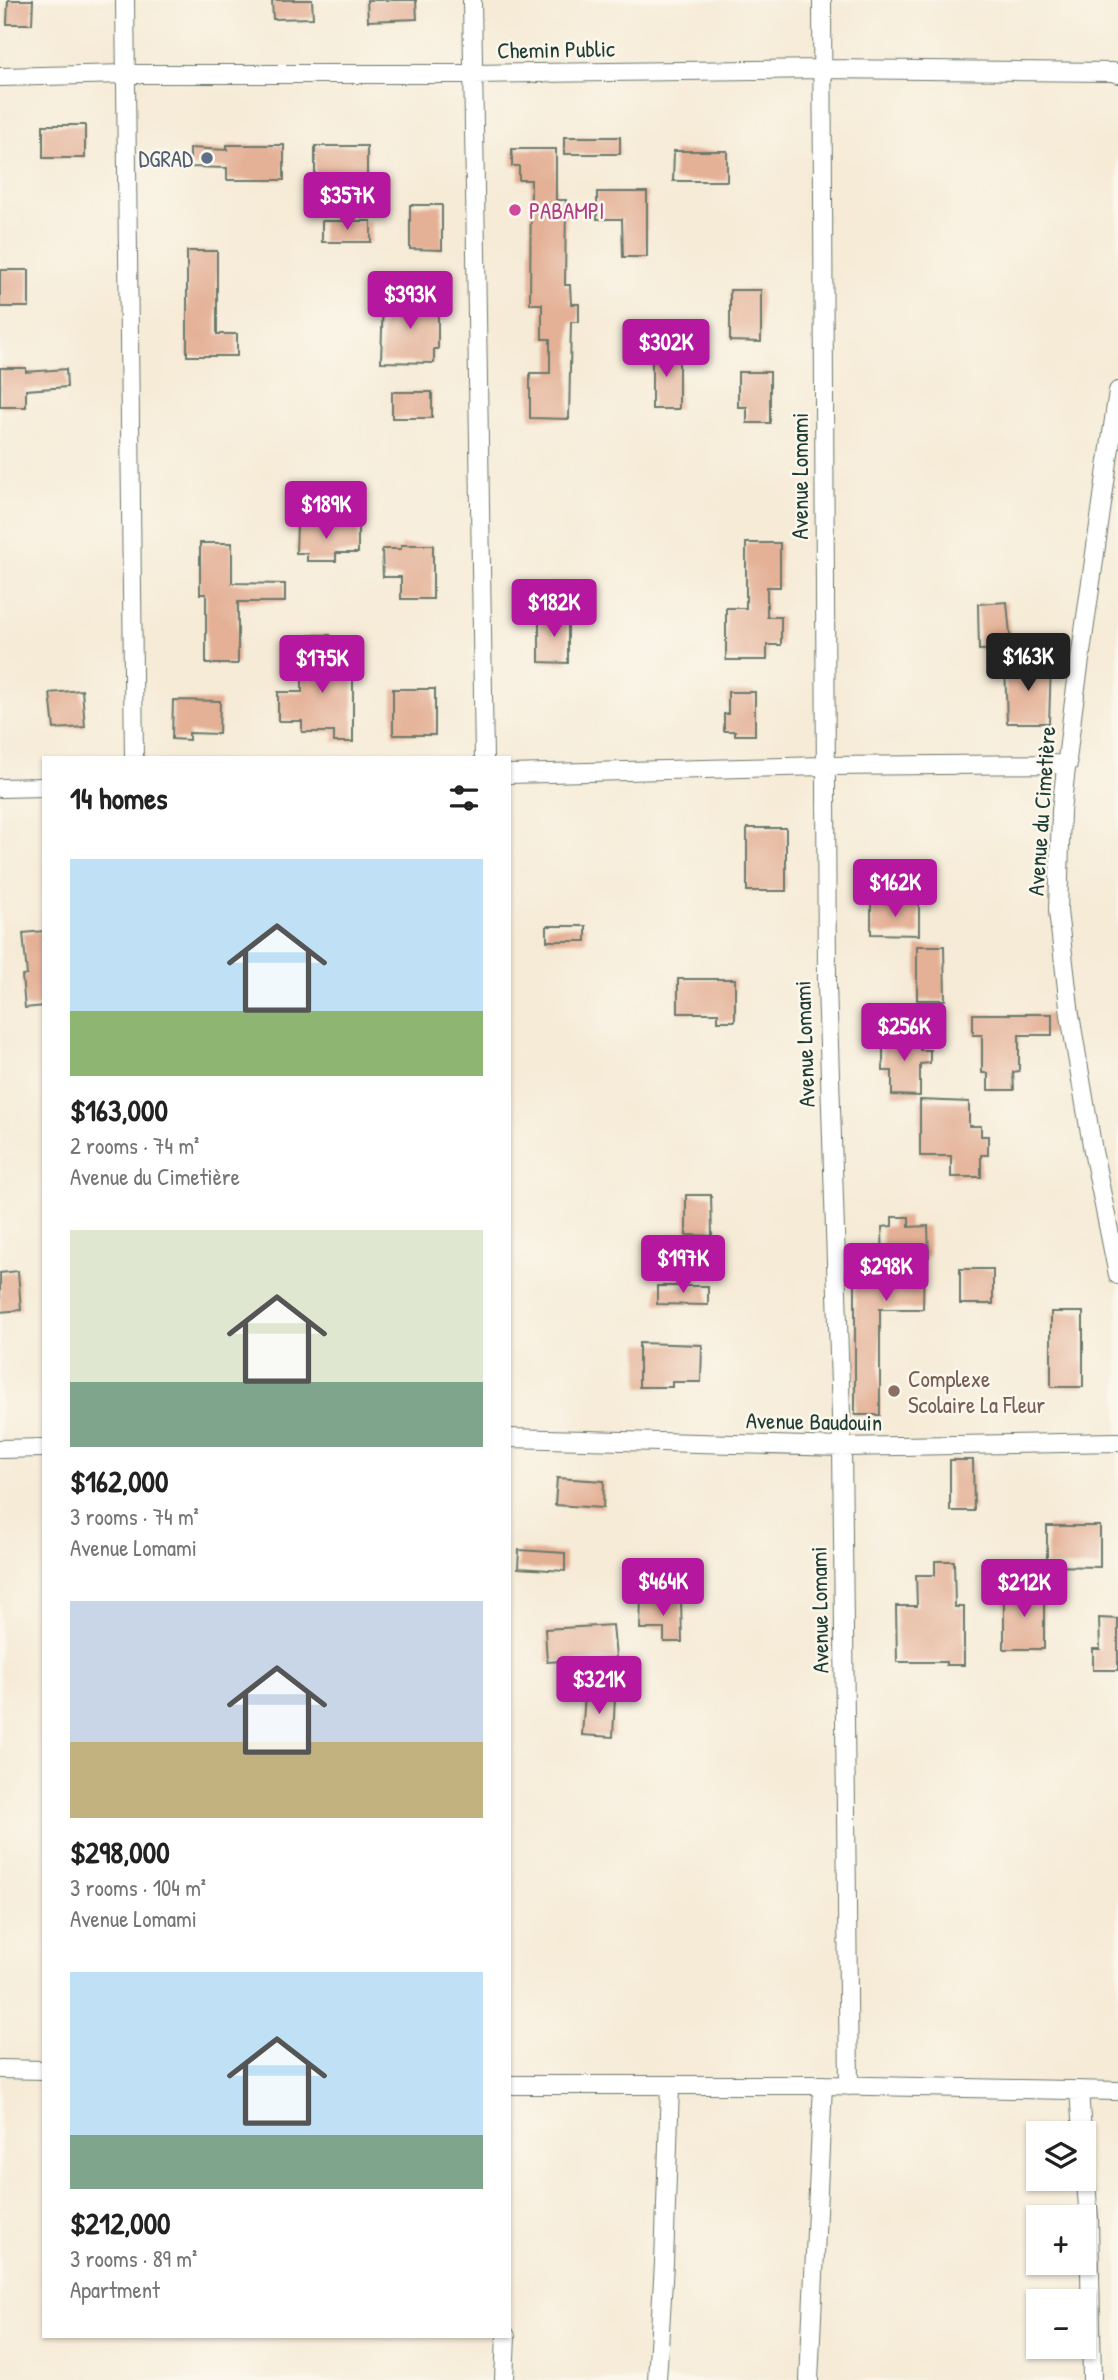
<!DOCTYPE html>
<meta charset="utf-8">
<style>
:root{--surface:#fff;--page:#f2f2f2;--text:#222;--muted:#767676;--accent:#b5179e}
body{margin:0;font-family:"Patrick Hand",sans-serif;background:var(--page);color:var(--text);height:100vh;display:flex;flex-direction:column;font-size:26px;white-space:nowrap}
*{box-sizing:border-box;margin:0}
p{font-size:23px;color:var(--muted)}
.icon{flex:none;width:38px;height:38px;fill:none;stroke:currentColor;stroke-width:2;stroke-linecap:round;stroke-linejoin:round}
.map{position:relative;flex:1;overflow:hidden}
.sheet{position:absolute;left:42px;top:756px;width:469px;height:1582px;display:flex;flex-direction:column;background:var(--surface);border-radius:0px;box-shadow:0 2px 5px #0004}
.sheet>*{flex:none}
.fabs{position:absolute;left:1026px;top:2121px;display:grid;gap:14px}
.fabs a{display:grid;place-items:center;width:70px;height:70px;border-radius:0px;background:var(--surface);box-shadow:0 2px 5px #0004;font-size:35px}
.price{position:absolute;translate:-50% -60px;padding:0 16px;border-radius:7px;background:var(--accent);color:#fff;font-size:23px;line-height:46px;filter:drop-shadow(0 2px 4px #0008)}
.price::after{content:'';position:absolute;left:50%;top:42px;width:21px;height:16px;margin-left:-10px;background:inherit;clip-path:polygon(0 0,100% 0,50% 100%)}
.price.on{background:#222;color:#fff}
ul{padding:0;list-style:none}
li{display:grid;align-content:center;gap:14px;height:371px;padding:0 28px}
li span{display:grid;place-items:center;height:217px;border-radius:0px;color:#555}
li>.icon{margin-inline-start:auto}
span .icon{width:126px;height:126px;fill:#fffc;stroke-width:1}
li b{font-size:30px}
h2{display:flex;justify-content:space-between;align-items:center;height:84px;padding:0 28px;font-size:30px}
.map>svg:first-child{display:block}
.building{fill:#e4b196}
.lines{fill:none;stroke-linecap:round;stroke-linejoin:round}
.minor-casing{stroke:#6a7a6d;stroke-width:20}
.minor{stroke:#fff;stroke-width:18}
.service-dot{fill:#5c6f8a;stroke:#fbf7ec;stroke-width:2.5}
.hotel-dot{fill:#d1479c;stroke:#fbf7ec;stroke-width:2.5}
.education-dot{fill:#8d6e63;stroke:#fbf7ec;stroke-width:2.5}
.labels{text-anchor:middle;dominant-baseline:central;stroke-width:5;stroke-linejoin:round;paint-order:stroke}
.street-label{font-size:23px;fill:#1f3d34;stroke:#fbf7ec}
.service-label{font-size:23px;fill:#4e5e75;stroke:#fbf7ec;text-anchor:end}
.hotel-label{font-size:23px;fill:#b23c85;stroke:#fbf7ec;text-anchor:start}
.education-label{font-size:23px;fill:#785e54;stroke:#fbf7ec;text-anchor:start}
</style>
<div class="map">
<svg width="1118" height="2380" viewBox="0 0 1118 2380">
<rect width="100%" height="100%" fill="#fbf7ec"/>
<filter id="ink" filterUnits="userSpaceOnUse"><feTurbulence type="fractalNoise" baseFrequency=".0143" numOctaves="2"/><feDisplacementMap in="SourceGraphic" scale="14" xChannelSelector="R" yChannelSelector="G"/><feConvolveMatrix kernelMatrix="1 2 1 2 8 2 1 2 1" color-interpolation-filters="sRGB"/></filter>
<filter id="wash" filterUnits="userSpaceOnUse"><feTurbulence type="fractalNoise" baseFrequency=".00686" numOctaves="4" result="noise"/><feDisplacementMap in="SourceGraphic" scale="28" xChannelSelector="R" yChannelSelector="G"/><feGaussianBlur stdDeviation="1.57" result="paint"/><feColorMatrix in="noise" values="0 0 0 0 0 0 0 0 0 0 0 0 0 0 0 0 0 1.4 0 .05"/><feComposite in="paint" operator="in"/></filter>
<g filter="url(#wash)">
<rect width="100%" height="100%" fill="#f6ebd7"/>
<g id="blocks">
<path class="building" d="M 8,0 L 33,0 L 32,24 L 7,24 Z
M 272,0 L 312,0 L 313,18 L 273,19 Z
M 367,0 L 416,0 L 417,19 L 368,21 Z
M 43,125 L 85,125 L 85,158 L 43,158 Z
M 564,137 L 620,137 L 620,154 L 564,154 Z
M 227,145 L 284,145 L 284,180 L 227,180 L 227,168 L 190,167 L 190,148 L 227,150 Z
M 315,146 L 367,146 L 367,192 L 315,192 Z
M 512,149 L 556,149 L 556,200 L 566,200 L 565,285 L 570,285 L 571,304 L 579,304 L 579,322 L 571,322 L 569,419 L 530,418 L 530,373 L 550,373 L 550,339 L 542,339 L 542,304 L 530,304 L 531,180 L 519,180 L 519,166 L 512,166 Z
M 674,151 L 727,151 L 727,181 L 673,181 Z
M 597,192 L 647,192 L 647,257 L 623,257 L 622,219 L 597,219 Z
M 410,205 L 442,205 L 442,250 L 410,249 Z
M 322,221 L 371,221 L 371,242 L 322,242 Z
M 187,251 L 217,251 L 217,334 L 237,334 L 237,356 L 187,356 Z
M 0,270 L 29,270 L 29,307 L 0,307 Z
M 730,290 L 761,290 L 761,342 L 730,341 Z
M 383,299 L 438,300 L 438,349 L 434,349 L 434,363 L 381,362 Z
M 652,349 L 679,349 L 679,409 L 652,409 Z
M 0,368 L 26,368 L 26,372 L 66,369 L 67,387 L 26,390 L 26,407 L 0,407 Z
M 738,372 L 770,372 L 770,423 L 747,423 L 747,407 L 738,407 Z
M 392,392 L 432,392 L 432,418 L 392,418 Z
M 297,524 L 358,525 L 358,553 L 336,553 L 336,561 L 307,561 L 307,553 L 296,553 Z
M 200,543 L 232,543 L 232,583 L 285,584 L 285,602 L 238,602 L 238,664 L 206,664 L 206,594 L 200,594 Z
M 746,543 L 780,543 L 780,587 L 767,587 L 767,617 L 781,617 L 781,645 L 767,645 L 767,660 L 726,660 L 726,608 L 746,608 Z
M 401,545 L 433,545 L 433,599 L 401,599 L 401,577 L 383,577 L 382,549 L 401,549 Z
M 1007,602 L 1010,635 L 1015,639 L 1013,649 L 979,650 L 978,604 Z
M 539,616 L 568,616 L 568,663 L 539,662 Z
M 309,635 L 330,635 L 330,662 L 353,662 L 353,742 L 334,742 L 334,732 L 302,732 L 302,721 L 278,721 L 278,692 L 302,692 L 302,672 L 309,672 Z
M 1005,664 L 1051,664 L 1049,723 L 1007,723 Z
M 393,689 L 435,689 L 435,735 L 393,735 Z
M 82,690 L 85,727 L 54,729 L 50,693 Z
M 728,692 L 755,692 L 755,735 L 735,735 L 735,731 L 724,731 L 724,714 L 728,714 Z
M 173,700 L 220,701 L 219,734 L 189,733 L 189,740 L 172,739 Z
M 747,828 L 786,828 L 786,891 L 747,891 Z
M 871,903 L 919,903 L 919,935 L 871,934 Z
M 547,926 L 586,926 L 586,941 L 547,941 Z
M 44,931 L 44,1006 L 25,1008 L 22,976 L 27,975 L 23,933 Z
M 917,946 L 944,946 L 945,1000 L 917,1000 Z
M 678,979 L 735,979 L 735,1021 L 718,1021 L 718,1013 L 678,1013 Z
M 973,1014 L 1052,1014 L 1052,1035 L 1019,1035 L 1019,1071 L 1013,1072 L 1014,1090 L 988,1090 L 988,1073 L 982,1073 L 982,1035 L 973,1035 Z
M 883,1035 L 919,1035 L 920,1050 L 930,1050 L 930,1063 L 920,1064 L 920,1096 L 892,1095 L 892,1071 L 883,1071 Z
M 920,1100 L 969,1102 L 969,1126 L 981,1126 L 981,1136 L 988,1136 L 988,1155 L 981,1155 L 981,1177 L 951,1177 L 951,1156 L 920,1156 Z
M 686,1195 L 711,1195 L 712,1236 L 686,1235 Z
M 892,1217 L 909,1217 L 909,1227 L 928,1226 L 929,1257 L 924,1257 L 923,1309 L 880,1309 L 880,1415 L 855,1415 L 855,1270 L 883,1269 L 882,1227 L 892,1226 Z
M 960,1269 L 993,1269 L 993,1304 L 960,1304 Z
M 18,1271 L 21,1310 L 0,1312 L 0,1273 Z
M 657,1286 L 708,1286 L 708,1305 L 657,1304 Z
M 1051,1312 L 1083,1312 L 1083,1387 L 1051,1387 Z
M 639,1343 L 702,1345 L 701,1382 L 672,1382 L 672,1387 L 639,1387 Z
M 950,1460 L 973,1460 L 974,1511 L 950,1511 Z
M 557,1478 L 604,1481 L 603,1508 L 555,1505 Z
M 1047,1526 L 1100,1526 L 1100,1567 L 1047,1566 Z
M 519,1550 L 565,1553 L 565,1571 L 518,1568 Z
M 935,1561 L 954,1561 L 955,1607 L 964,1607 L 964,1665 L 946,1665 L 946,1662 L 897,1662 L 896,1606 L 917,1606 L 916,1575 L 935,1575 Z
M 1004,1589 L 1044,1589 L 1044,1649 L 1004,1649 Z
M 641,1599 L 681,1599 L 682,1642 L 664,1642 L 664,1629 L 640,1629 Z
M 1099,1618 L 1118,1619 L 1118,1670 L 1093,1670 L 1093,1649 L 1100,1649 Z
M 613,1625 L 616,1658 L 547,1662 L 545,1629 Z
M 585,1695 L 615,1697 L 613,1737 L 582,1735 Z"/>
</g>
</g>
<g filter="url(#ink)">
<use href="#blocks" fill-opacity="0" stroke="#6a7a6d" stroke-width="2"/>
<g class="lines">
<g class="minor-casing">
<path id="minor" d="M 125,0 L 134,758
M 472,0 L 484,758
M 822,0 L 827,984 L 842,1447 L 849,2086
M 0,77 L 126,74 L 473,74 L 822,69 L 1113,72 L 1118,74
M 1118,391 L 1073,709 L 1061,811 L 1058,911 L 1070,1015 L 1093,1151 L 1118,1275
M 509,774 L 825,766 L 1068,764
M 0,788 L 44,787
M 509,1438 L 842,1447 L 1118,1442
M 0,1449 L 44,1448
M 0,2069 L 44,2070
M 509,2085 L 823,2085 L 1118,2091
M 1079,2090 L 1082,2133
M 1083,2148 L 1089,2218 L 1092,2380
M 504,2380 L 506,2336
M 657,2380 L 664,2263 L 670,2086
M 809,2380 L 823,2085"/>
</g>
<use href="#minor" class="minor"/>
</g>
</g>
<circle class="service-dot" cx="207" cy="158" r="7"/>
<circle class="hotel-dot" cx="515" cy="210" r="7"/>
<circle class="education-dot" cx="894" cy="1391" r="7"/>
<g class="labels">
<g class="street-label">
<text transform="translate(556 49) rotate(-1)">Chemin Public</text>
<text transform="translate(799 476) rotate(-90)">Avenue Lomami</text>
<text transform="translate(1041 811) rotate(-86)">Avenue du Cimetière</text>
<text transform="translate(804 1044) rotate(-92)">Avenue Lomami</text>
<text transform="translate(814 1421) rotate(1)">Avenue Baudouin</text>
<text transform="translate(819 1610) rotate(-91)">Avenue Lomami</text>
</g>
<g class="service-label">
<text x="193" y="158">DGRAD</text>
</g>
<g class="hotel-label">
<text x="529" y="210">PABAMPI</text>
</g>
<g class="education-label">
<text x="908" y="1378">Complexe<tspan x="908" dy="26">Scolaire La Fleur</tspan></text>
</g>
</g>
</svg>
<div class="fabs">
<a><svg class="icon" aria-label="layers" viewBox="0 0 24 24"><path d="M12 4l9 5-9 5-9-5zM3 14l9 5 9-5"/></svg></a>
<a>+</a>
<a>−</a>
</div>
<b class="price" style="left:347px;top:232px">$357K</b>
<b class="price" style="left:410px;top:331px">$393K</b>
<b class="price" style="left:666px;top:379px">$302K</b>
<b class="price" style="left:326px;top:541px">$189K</b>
<b class="price" style="left:554px;top:639px">$182K</b>
<b class="price on" style="left:1028px;top:693px">$163K</b>
<b class="price" style="left:322px;top:695px">$175K</b>
<b class="price" style="left:895px;top:919px">$162K</b>
<b class="price" style="left:904px;top:1063px">$256K</b>
<b class="price" style="left:683px;top:1295px">$197K</b>
<b class="price" style="left:886px;top:1303px">$298K</b>
<b class="price" style="left:663px;top:1618px">$464K</b>
<b class="price" style="left:1024px;top:1619px">$212K</b>
<b class="price" style="left:599px;top:1716px">$321K</b>
<section class="sheet">
<h2>14 homes<svg class="icon" aria-label="filters" viewBox="0 0 24 24"><path d="M4 7h16M4 17h16"/><circle cx="9" cy="7" r="2"/><circle cx="15" cy="17" r="2"/></svg></h2>
<ul>
<li><span style="background:linear-gradient(#bfe0f5 70%,#8fb573 0)"><svg class="icon" aria-label="home" viewBox="0 0 24 24"><path d="M3 11l9-7 9 7M6 9v11h12V9"/></svg></span><div><b>$163,000</b><p>2 rooms · 74 m²</p><p>Avenue du Cimetière</p></div></li>
<li><span style="background:linear-gradient(#dfe7d0 70%,#7fa58c 0)"><svg class="icon" aria-label="home" viewBox="0 0 24 24"><path d="M3 11l9-7 9 7M6 9v11h12V9"/></svg></span><div><b>$162,000</b><p>3 rooms · 74 m²</p><p>Avenue Lomami</p></div></li>
<li><span style="background:linear-gradient(#c9d6e8 65%,#c2b280 0)"><svg class="icon" aria-label="home" viewBox="0 0 24 24"><path d="M3 11l9-7 9 7M6 9v11h12V9"/></svg></span><div><b>$298,000</b><p>3 rooms · 104 m²</p><p>Avenue Lomami</p></div></li>
<li><span style="background:linear-gradient(#bfe0f5 75%,#7fa58c 0)"><svg class="icon" aria-label="home" viewBox="0 0 24 24"><path d="M3 11l9-7 9 7M6 9v11h12V9"/></svg></span><div><b>$212,000</b><p>3 rooms · 89 m²</p><p>Apartment</p></div></li>
</ul>
</section>
</div>
